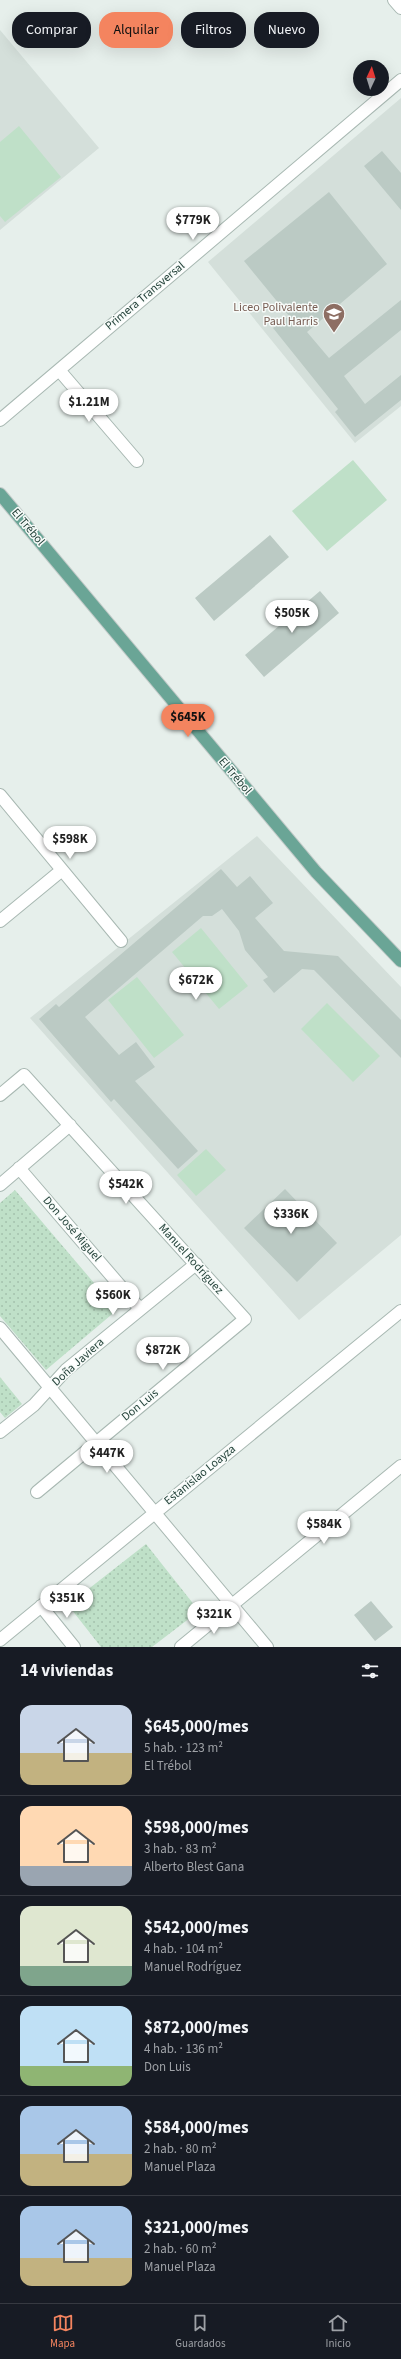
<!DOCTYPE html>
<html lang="es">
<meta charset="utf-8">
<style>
:root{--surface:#171b24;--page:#20242c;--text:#f1f3f6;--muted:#9ea1a6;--line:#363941;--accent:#f4845f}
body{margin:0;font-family:"Source Sans 3",sans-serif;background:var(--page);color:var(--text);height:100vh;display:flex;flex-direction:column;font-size:15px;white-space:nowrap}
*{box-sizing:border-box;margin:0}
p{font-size:13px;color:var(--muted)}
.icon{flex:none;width:22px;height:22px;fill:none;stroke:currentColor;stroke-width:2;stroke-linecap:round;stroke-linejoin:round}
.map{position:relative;height:1647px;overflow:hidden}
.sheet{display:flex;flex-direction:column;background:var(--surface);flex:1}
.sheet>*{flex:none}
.top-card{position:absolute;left:12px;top:12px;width:377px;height:36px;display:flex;gap:8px}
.needle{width:26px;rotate:4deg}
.controls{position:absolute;left:353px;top:60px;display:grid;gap:8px}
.controls a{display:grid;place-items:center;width:36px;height:36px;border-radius:50%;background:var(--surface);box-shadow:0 4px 16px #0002;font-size:20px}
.price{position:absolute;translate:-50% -34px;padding:0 9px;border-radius:14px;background:#fff;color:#222;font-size:13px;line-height:26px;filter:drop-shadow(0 1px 2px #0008)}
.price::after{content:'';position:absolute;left:50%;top:24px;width:12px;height:9px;margin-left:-6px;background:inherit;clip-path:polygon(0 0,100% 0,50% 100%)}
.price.selected{background:var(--accent);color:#111}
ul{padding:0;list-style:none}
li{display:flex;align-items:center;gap:12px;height:100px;padding:0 20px}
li+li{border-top:1px solid var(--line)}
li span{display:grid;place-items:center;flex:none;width:112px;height:80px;border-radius:12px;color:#555}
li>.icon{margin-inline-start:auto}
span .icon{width:48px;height:48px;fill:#fffc;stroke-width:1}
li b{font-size:17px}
h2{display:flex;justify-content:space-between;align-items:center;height:48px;padding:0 20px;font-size:17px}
.chip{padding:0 14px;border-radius:16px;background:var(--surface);box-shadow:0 4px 16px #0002;font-size:14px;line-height:36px}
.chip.selected{background:var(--accent);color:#111}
.tab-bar{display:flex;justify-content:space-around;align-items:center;height:56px;border-top:1px solid var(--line);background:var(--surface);font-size:11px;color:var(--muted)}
.tab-bar a{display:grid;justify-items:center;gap:2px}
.tab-bar .selected{color:var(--accent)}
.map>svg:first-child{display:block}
.built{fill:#d4dfda}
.grass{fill:url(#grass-dots)}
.pitch{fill:#bfe0c8}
.building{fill:#bbcac4}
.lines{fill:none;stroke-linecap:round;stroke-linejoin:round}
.minor-casing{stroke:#a8b8b2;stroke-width:14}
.major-casing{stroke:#c2cac8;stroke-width:14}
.minor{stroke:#fff;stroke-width:12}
.major{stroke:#6aa596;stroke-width:12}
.labels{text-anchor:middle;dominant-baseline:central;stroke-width:3;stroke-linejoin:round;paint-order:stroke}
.street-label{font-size:12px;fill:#24423a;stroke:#f7fbf9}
.education-label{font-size:12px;fill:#785e54;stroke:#f7fbf9;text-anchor:end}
</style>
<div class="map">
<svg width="401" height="1647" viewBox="0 0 401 1647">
<defs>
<pattern id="grass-dots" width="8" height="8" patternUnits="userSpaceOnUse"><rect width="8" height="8" fill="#bfe0c8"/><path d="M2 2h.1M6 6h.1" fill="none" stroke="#a4c1ad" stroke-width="1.8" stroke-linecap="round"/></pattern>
</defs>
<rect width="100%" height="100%" fill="#e6efeb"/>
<path class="built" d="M 0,30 L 99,148 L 0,230 Z
M 401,98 L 401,406 L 355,443 L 208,262 Z
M 257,836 L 401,987 L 401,1235 L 299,1320 L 30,1018 Z"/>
<path class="grass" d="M 15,1190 L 117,1310 L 46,1370 L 0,1316 L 0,1203 Z
M 0,1377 L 22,1404 L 5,1418 L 0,1412 Z
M 146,1544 L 199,1611 L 152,1647 L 101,1647 L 68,1605 Z"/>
<path class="pitch" d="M 19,126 L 61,177 L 5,222 L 0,216 L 0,142 Z
M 353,460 L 387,500 L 327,551 L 292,511 Z
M 201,928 L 248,986 L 219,1009 L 172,952 Z
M 137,977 L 184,1035 L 154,1058 L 108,1000 Z
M 327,1003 L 380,1056 L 353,1082 L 301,1029 Z
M 206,1149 L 226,1170 L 196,1196 L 177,1175 Z"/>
<path class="building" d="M 382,151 L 401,173 L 401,210 L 364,166 Z
M 329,192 L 387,264 L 307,332 L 329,358 L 401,300 L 401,330 L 344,376 L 365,404 L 401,375 L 401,400 L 355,437 L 335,412 L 338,409 L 273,328 L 289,316 L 244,261 Z
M 270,535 L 289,557 L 214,621 L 195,598 Z
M 320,591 L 339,613 L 264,677 L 245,655 Z
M 221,869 L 237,887 L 250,876 L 273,903 L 255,918 L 284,951 L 338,956 L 401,1020 L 401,1058 L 314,970 L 302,969 L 274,993 L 263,980 L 268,977 L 245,950 L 239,931 L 222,909 L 212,916 L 203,916 L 85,1017 L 119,1055 L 136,1042 L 155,1067 L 135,1081 L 198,1151 L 178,1169 L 114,1099 L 111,1102 L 39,1019 L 56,1004 L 59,1007 Z
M 285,1189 L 337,1243 L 297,1282 L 244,1228 Z
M 371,1601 L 393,1627 L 375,1641 L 354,1615 Z"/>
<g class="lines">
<g class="minor-casing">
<path id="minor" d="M 394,0 L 401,8
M 59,370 L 137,461
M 0,420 L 401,80
M 0,795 L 121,941
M 0,921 L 62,870
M 0,1095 L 24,1075 L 245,1319 L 37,1492
M 19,1168 L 140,1309
M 0,1185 L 70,1125
M 0,1328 L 267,1647
M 0,1432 L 34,1405 L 66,1370 L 196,1264
M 41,1606 L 74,1647
M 0,1640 L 401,1311
M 181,1647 L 401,1466"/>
</g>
<g class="major-casing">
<path id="major" d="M 0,494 L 316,872 L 401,961"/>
</g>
<use href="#minor" class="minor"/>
<use href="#major" class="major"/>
</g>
<defs>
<g id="school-pin" transform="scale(1.15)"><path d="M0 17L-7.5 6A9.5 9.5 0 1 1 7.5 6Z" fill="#8d6e63" stroke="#f7fbf9"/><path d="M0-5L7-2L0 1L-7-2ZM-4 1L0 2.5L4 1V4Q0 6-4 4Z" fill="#fff"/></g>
</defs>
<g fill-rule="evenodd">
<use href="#school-pin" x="334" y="314"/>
</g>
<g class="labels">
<g class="street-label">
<text transform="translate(145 296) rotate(-40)">Primera Transversal</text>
<text transform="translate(28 527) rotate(50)">El Trébol</text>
<text transform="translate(235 776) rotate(50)">El Trébol</text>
<text transform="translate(72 1229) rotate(49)">Don José Miguel</text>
<text transform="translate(191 1259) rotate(48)">Manuel Rodríguez</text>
<text transform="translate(78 1362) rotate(-42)">Doña Javiera</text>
<text transform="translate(140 1405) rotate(-39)">Don Luis</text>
<text transform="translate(200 1475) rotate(-39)">Estanislao Loayza</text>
</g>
<g class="education-label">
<text x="318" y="307">Liceo Polivalente<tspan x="318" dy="14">Paul Harris</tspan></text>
</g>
</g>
</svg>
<div class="controls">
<a><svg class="needle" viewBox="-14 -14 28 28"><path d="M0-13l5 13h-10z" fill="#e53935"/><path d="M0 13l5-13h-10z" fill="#9ea1a6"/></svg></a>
</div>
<b class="price" style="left:193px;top:241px">$779K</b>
<b class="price" style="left:89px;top:423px">$1.21M</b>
<b class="price" style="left:292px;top:634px">$505K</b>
<b class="price selected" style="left:188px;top:738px">$645K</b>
<b class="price" style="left:70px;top:860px">$598K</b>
<b class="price" style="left:196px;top:1001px">$672K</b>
<b class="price" style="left:126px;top:1205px">$542K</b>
<b class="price" style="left:291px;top:1235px">$336K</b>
<b class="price" style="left:113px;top:1316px">$560K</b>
<b class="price" style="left:163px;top:1371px">$872K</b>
<b class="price" style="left:107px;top:1474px">$447K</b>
<b class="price" style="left:324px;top:1545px">$584K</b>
<b class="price" style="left:67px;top:1619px">$351K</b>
<b class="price" style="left:214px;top:1635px">$321K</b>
<div class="top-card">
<a class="chip">Comprar</a>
<a class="chip selected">Alquilar</a>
<a class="chip">Filtros</a>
<a class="chip">Nuevo</a>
</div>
</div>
<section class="sheet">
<h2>14 viviendas<svg class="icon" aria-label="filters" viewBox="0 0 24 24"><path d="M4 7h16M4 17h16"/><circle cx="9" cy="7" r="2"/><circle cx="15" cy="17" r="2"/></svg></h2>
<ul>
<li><span style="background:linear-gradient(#c9d6e8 60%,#c2b280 0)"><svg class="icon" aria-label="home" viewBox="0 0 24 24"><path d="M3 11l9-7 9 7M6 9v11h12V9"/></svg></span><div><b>$645,000/mes</b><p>5 hab. · 123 m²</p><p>El Trébol</p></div></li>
<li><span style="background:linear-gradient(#ffd9b3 75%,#9aa5b1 0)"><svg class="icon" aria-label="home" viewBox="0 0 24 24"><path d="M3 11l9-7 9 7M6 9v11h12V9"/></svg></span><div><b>$598,000/mes</b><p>3 hab. · 83 m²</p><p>Alberto Blest Gana</p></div></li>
<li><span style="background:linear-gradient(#dfe7d0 75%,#7fa58c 0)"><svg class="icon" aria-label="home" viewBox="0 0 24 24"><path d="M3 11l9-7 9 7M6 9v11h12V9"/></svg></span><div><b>$542,000/mes</b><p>4 hab. · 104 m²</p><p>Manuel Rodríguez</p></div></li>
<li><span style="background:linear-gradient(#bfe0f5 75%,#8fb573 0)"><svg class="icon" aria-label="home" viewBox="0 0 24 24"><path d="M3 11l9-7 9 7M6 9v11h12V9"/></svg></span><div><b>$872,000/mes</b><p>4 hab. · 136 m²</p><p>Don Luis</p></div></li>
<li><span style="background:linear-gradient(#a9c7e8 60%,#c2b280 0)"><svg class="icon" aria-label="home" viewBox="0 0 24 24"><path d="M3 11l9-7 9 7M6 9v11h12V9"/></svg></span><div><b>$584,000/mes</b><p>2 hab. · 80 m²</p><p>Manuel Plaza</p></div></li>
<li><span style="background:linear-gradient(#a9c7e8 65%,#c2b280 0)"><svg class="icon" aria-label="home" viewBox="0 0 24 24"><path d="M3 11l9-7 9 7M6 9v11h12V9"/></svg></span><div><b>$321,000/mes</b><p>2 hab. · 60 m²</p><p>Manuel Plaza</p></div></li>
</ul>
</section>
<nav class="tab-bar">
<a class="selected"><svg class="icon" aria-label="map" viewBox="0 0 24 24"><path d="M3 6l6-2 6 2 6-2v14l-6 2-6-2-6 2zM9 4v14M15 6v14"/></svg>Mapa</a>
<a><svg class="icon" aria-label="saved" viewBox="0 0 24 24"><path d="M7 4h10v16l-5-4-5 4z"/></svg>Guardados</a>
<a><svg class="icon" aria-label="home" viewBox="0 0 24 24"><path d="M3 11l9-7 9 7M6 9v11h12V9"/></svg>Inicio</a>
</nav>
